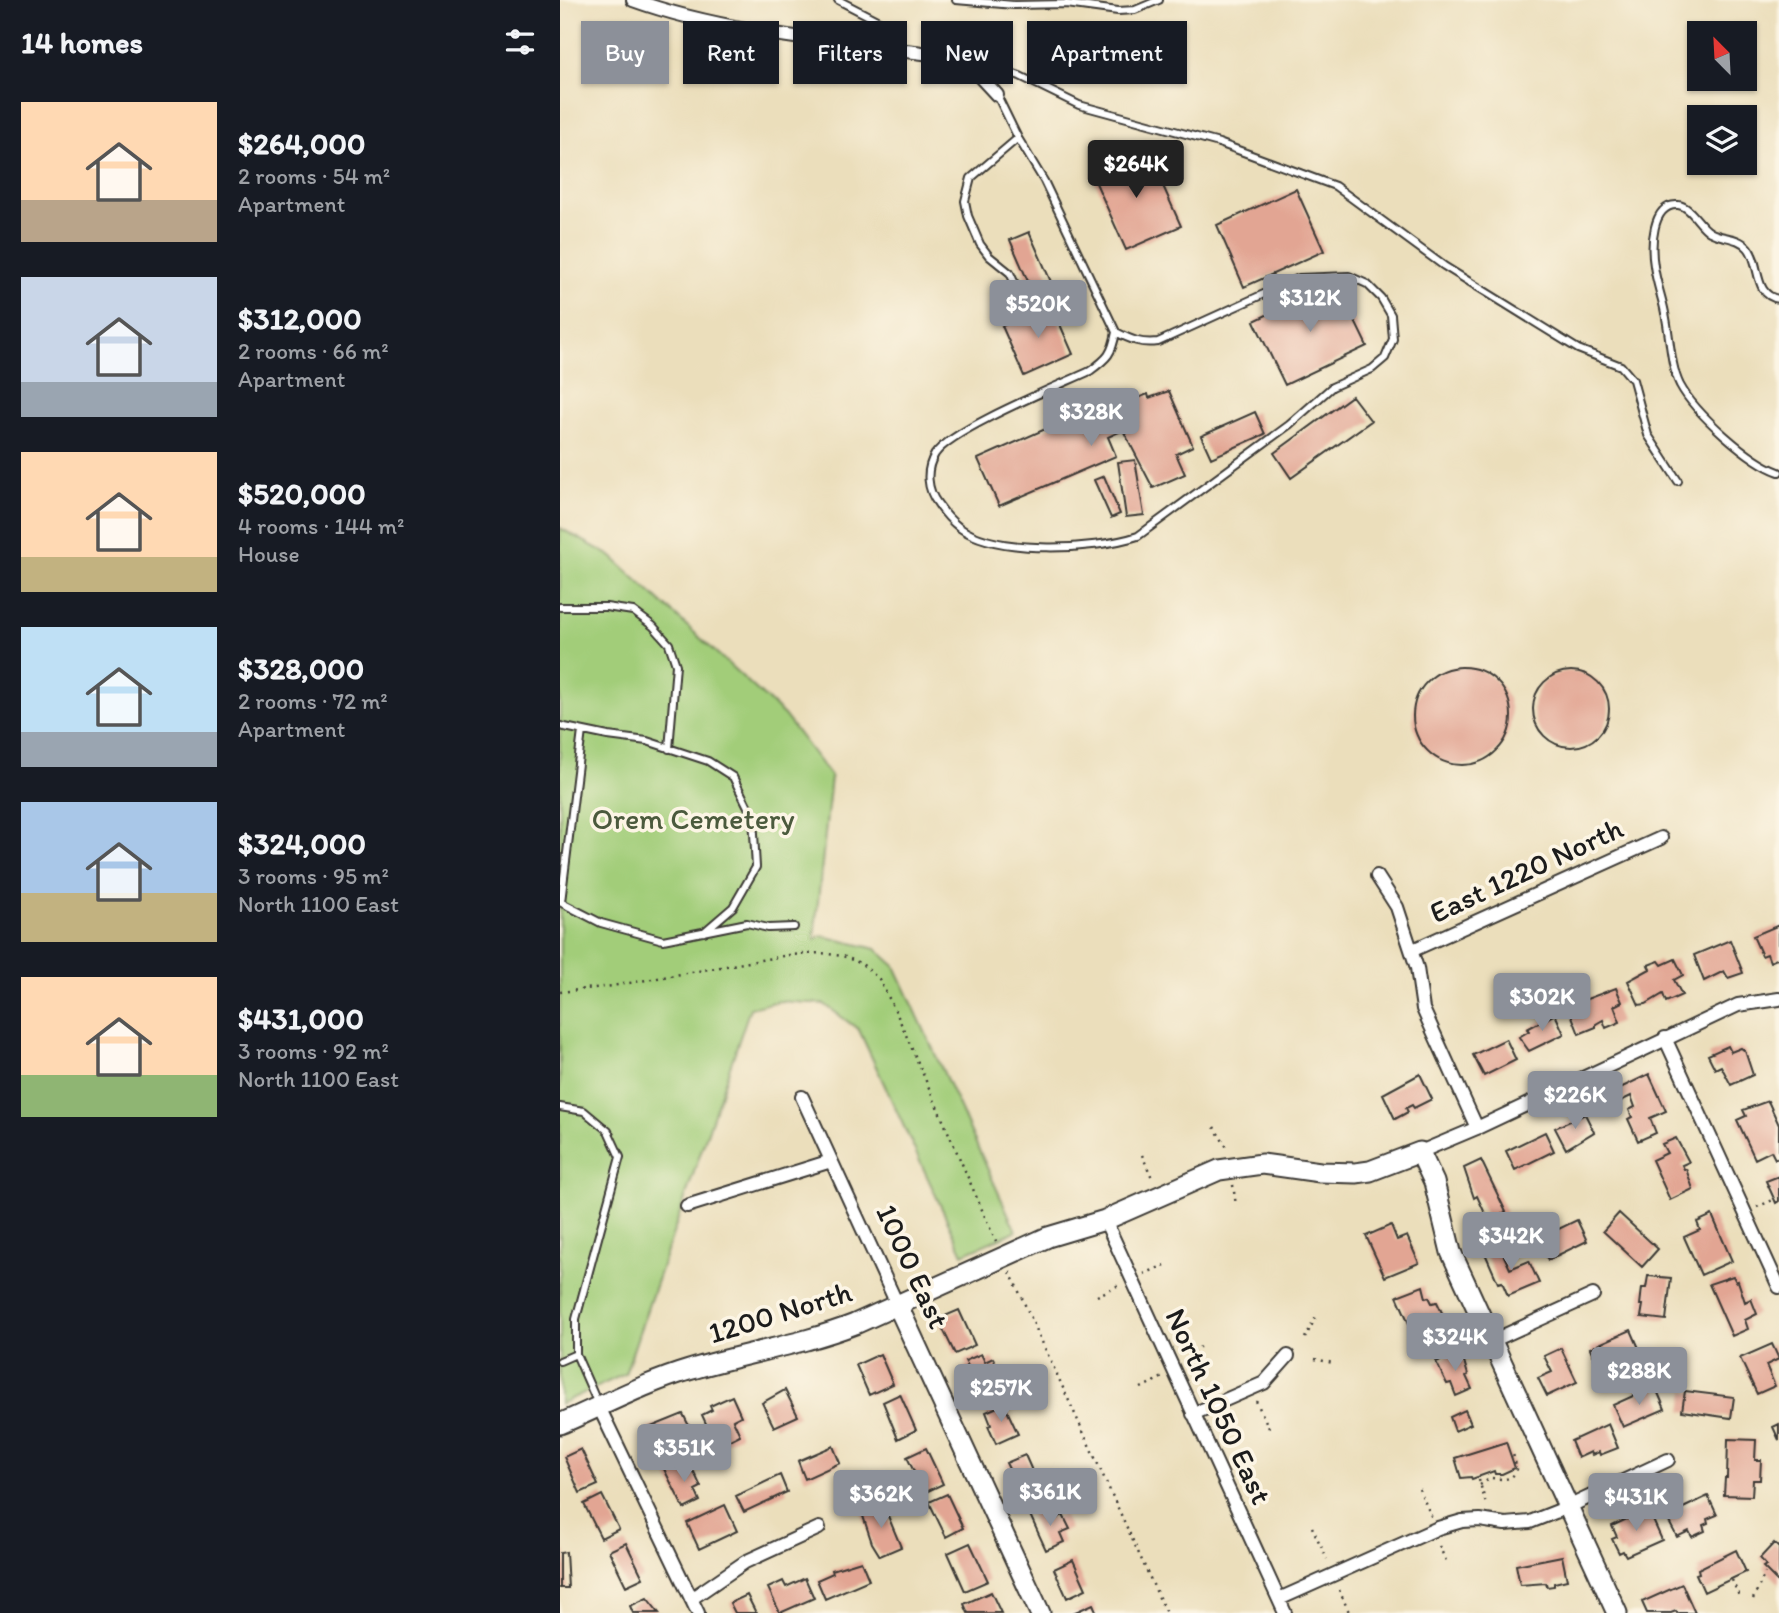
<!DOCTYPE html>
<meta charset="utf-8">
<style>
:root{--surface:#171b24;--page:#20242c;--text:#f1f3f6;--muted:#9ea1a6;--accent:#8c9099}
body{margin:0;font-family:Itim,sans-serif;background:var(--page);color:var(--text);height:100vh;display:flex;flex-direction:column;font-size:26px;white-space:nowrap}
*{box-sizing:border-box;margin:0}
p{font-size:23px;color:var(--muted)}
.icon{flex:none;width:38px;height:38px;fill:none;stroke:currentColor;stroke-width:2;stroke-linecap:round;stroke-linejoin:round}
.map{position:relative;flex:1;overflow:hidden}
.drawer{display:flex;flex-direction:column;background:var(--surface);width:560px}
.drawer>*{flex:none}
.hud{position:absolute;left:21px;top:21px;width:665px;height:63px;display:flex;gap:14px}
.needle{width:46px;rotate:336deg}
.tools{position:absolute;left:1127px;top:21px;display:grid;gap:14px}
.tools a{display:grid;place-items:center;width:70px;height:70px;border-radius:0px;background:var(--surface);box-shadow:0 2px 5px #0004;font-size:35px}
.price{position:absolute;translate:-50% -60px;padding:0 16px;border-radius:7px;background:var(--accent);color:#fff;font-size:23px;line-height:46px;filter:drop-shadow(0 2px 4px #0008)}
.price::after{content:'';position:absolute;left:50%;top:42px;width:21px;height:16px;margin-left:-10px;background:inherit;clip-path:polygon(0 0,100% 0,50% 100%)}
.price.active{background:#222;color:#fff}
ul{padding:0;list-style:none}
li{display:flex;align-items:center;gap:21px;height:175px;padding:0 21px}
li span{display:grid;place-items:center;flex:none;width:196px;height:140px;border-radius:0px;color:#555}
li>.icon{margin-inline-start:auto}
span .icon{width:84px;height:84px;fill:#fffc;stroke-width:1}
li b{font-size:30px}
h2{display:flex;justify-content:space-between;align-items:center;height:84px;padding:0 21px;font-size:30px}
.tag{padding:0 24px;border-radius:0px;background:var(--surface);box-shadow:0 2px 5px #0004;font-size:24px;line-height:63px}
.tag.active{background:var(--accent);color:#fff}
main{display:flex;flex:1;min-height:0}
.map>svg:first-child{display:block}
.green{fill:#a2cd79;stroke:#5f744a;stroke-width:2}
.building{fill:#e2a593}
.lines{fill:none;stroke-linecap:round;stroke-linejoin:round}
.lane-casing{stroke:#3b3934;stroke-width:10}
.street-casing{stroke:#3b3934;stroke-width:16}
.secondary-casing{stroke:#3b3934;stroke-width:23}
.path{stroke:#3b3934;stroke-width:2.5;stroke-dasharray:2 5;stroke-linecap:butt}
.lane{stroke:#fff;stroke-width:6}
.street{stroke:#fff;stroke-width:12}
.secondary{stroke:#fff;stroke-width:19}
.labels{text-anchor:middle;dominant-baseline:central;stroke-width:7;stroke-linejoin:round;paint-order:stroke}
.park-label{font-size:30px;fill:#4b5a3d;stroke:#fcf5e5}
.street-label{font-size:30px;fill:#1c1c1c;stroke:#fcf5e5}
</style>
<main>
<section class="drawer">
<h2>14 homes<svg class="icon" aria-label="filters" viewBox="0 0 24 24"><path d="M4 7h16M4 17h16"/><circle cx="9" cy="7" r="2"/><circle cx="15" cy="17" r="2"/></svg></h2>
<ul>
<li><span style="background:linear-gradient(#ffd9b3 70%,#b9a48a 0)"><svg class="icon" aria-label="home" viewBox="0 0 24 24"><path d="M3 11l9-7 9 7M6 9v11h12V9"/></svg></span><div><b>$264,000</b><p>2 rooms · 54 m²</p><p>Apartment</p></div></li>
<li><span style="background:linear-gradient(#c9d6e8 75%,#9aa5b1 0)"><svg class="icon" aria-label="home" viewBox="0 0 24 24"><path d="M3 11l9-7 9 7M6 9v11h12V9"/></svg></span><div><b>$312,000</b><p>2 rooms · 66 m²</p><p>Apartment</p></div></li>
<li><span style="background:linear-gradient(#ffd9b3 75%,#c2b280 0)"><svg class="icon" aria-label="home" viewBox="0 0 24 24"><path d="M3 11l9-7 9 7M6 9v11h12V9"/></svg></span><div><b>$520,000</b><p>4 rooms · 144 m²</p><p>House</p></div></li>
<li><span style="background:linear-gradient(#bfe0f5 75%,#9aa5b1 0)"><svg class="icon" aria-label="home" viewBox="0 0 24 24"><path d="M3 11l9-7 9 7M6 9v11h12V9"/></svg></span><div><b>$328,000</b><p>2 rooms · 72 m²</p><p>Apartment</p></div></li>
<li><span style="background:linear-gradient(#a9c7e8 65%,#c2b280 0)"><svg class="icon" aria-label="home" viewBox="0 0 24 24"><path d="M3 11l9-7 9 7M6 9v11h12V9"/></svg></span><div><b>$324,000</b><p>3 rooms · 95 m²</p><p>North 1100 East</p></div></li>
<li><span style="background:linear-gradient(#ffd9b3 70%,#8fb573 0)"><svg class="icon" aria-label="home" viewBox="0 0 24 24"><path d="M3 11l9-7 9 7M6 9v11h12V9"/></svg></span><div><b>$431,000</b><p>3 rooms · 92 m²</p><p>North 1100 East</p></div></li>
</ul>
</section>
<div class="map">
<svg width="1219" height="1613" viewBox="0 0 1219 1613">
<rect width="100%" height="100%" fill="#fcf5e5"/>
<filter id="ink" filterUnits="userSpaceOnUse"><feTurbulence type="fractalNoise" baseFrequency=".0143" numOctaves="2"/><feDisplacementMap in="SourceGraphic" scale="14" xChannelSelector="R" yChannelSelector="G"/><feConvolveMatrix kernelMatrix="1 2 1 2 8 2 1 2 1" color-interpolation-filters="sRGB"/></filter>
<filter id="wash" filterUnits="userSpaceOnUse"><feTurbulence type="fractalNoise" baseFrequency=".00686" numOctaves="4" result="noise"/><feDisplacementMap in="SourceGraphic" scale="28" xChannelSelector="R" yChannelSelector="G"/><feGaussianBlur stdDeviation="1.57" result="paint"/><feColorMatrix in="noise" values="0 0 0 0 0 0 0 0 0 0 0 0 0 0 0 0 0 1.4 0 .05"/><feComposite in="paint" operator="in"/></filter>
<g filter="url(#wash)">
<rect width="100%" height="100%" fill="#ebdebb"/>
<path class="green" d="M 0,528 L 51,556 L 224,715 L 271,777 L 254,940 L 263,936 L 316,949 L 335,966 L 456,1231 L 403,1254 L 299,1030 L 264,1004 L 219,1001 L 190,1008 L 65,1374 L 0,1404 Z"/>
<g id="blocks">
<path class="building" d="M 587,150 L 621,226 L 566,250 L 532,174 Z
M 736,189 L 764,251 L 684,287 L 657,225 Z
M 469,232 L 492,284 L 473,293 L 450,240 Z
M 776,282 L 807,346 L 725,385 L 694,321 Z
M 491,304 L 513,354 L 464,376 L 442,326 Z
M 609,391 L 633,446 L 616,454 L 625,474 L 593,488 L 563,430 L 548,437 L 556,456 L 439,506 L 418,459 L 535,407 L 543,427 L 558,420 L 556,414 L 574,405 L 572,400 L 588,394 L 589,398 Z
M 792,396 L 811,421 L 731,478 L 714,453 Z
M 695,412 L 705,434 L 651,458 L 641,436 Z
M 575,460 L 584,515 L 566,517 L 558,462 Z
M 544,476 L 560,514 L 551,518 L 534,480 Z
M853 716a49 49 0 1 1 98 0a49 49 0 1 1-98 0Z
M973 709a38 38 0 1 1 76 0a38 38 0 1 1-76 0Z
M 1219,925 L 1219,958 L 1210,962 L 1207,954 L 1202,956 L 1193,936 Z
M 1170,940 L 1183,973 L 1168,978 L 1164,971 L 1144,981 L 1134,955 Z
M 1115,959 L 1123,975 L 1114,980 L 1122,995 L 1106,1002 L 1103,994 L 1086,1004 L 1079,1005 L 1068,981 L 1090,969 L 1088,965 L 1099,961 L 1102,965 Z
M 1056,988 L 1062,1002 L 1054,1006 L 1060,1022 L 1046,1028 L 1043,1020 L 1036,1024 L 1036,1027 L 1019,1034 L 1008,1006 Z
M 995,1014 L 1004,1034 L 969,1051 L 959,1037 L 969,1031 L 967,1029 Z
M 946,1039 L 956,1060 L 924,1076 L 913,1055 Z
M 1168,1046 L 1171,1052 L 1181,1048 L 1185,1051 L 1193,1075 L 1171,1085 L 1161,1066 L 1155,1069 L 1148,1055 Z
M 860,1074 L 872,1099 L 854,1108 L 852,1105 L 846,1108 L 848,1112 L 835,1119 L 823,1094 Z
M 1089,1074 L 1106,1111 L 1090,1118 L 1096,1133 L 1078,1141 L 1068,1119 L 1072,1117 L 1069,1110 L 1075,1107 L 1071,1096 L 1059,1102 L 1054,1091 Z
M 1208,1101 L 1219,1125 L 1219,1157 L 1215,1159 L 1211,1151 L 1195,1159 L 1177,1120 L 1186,1116 L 1183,1110 Z
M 1025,1114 L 1034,1132 L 1006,1149 L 995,1128 Z
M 985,1132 L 994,1151 L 955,1170 L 946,1151 Z
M 1116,1138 L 1129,1162 L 1122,1165 L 1124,1169 L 1126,1169 L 1133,1189 L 1110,1200 L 1092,1160 L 1107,1153 L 1102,1144 Z
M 921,1160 L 946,1212 L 928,1220 L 917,1196 L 914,1198 L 904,1168 Z
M 1219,1176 L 1219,1201 L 1216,1203 L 1206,1181 Z
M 1059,1213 L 1098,1249 L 1082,1267 L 1043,1231 Z
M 1152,1215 L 1172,1261 L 1141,1275 L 1124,1237 L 1140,1230 L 1137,1222 Z
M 1017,1220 L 1027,1241 L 988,1260 L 978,1239 Z
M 831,1225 L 837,1240 L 847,1236 L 859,1263 L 825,1277 L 806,1236 Z
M 939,1245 L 950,1269 L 969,1261 L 979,1283 L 948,1296 L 942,1282 L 938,1283 L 924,1251 Z
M 1088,1276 L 1111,1278 L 1106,1320 L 1081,1317 L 1083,1305 L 1080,1305 L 1082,1288 L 1086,1288 Z
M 1173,1276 L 1176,1282 L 1178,1281 L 1185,1302 L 1191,1299 L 1197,1314 L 1185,1320 L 1188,1329 L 1172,1336 L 1149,1284 Z
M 863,1286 L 866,1298 L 869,1297 L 872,1303 L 877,1302 L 884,1317 L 862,1325 L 860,1322 L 851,1328 L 837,1296 Z
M 399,1310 L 415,1345 L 395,1354 L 378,1319 Z
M 1071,1330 L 1082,1355 L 1068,1361 L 1071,1368 L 1060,1372 L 1058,1367 L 1041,1374 L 1030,1348 Z
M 1212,1344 L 1219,1359 L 1206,1365 L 1215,1386 L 1197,1394 L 1180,1358 Z
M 1001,1348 L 1017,1382 L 987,1396 L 978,1378 L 992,1372 L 984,1356 Z
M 901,1351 L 908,1375 L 906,1376 L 912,1389 L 896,1396 L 891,1383 L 887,1384 L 876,1362 Z
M 320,1354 L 333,1384 L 309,1395 L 296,1365 Z
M 421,1354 L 425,1362 L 433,1358 L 439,1370 L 431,1373 L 439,1391 L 417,1401 L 401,1369 L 408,1366 L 405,1361 Z
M 1095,1386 L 1105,1409 L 1063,1427 L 1053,1405 Z
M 225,1390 L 238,1416 L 214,1427 L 202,1403 Z
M 1125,1391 L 1174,1397 L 1171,1418 L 1122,1411 Z
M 340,1394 L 356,1430 L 338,1439 L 323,1402 Z
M 172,1396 L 181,1416 L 173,1420 L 180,1435 L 160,1445 L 157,1440 L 154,1441 L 142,1415 L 152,1410 L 150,1406 Z
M 444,1404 L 458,1434 L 436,1444 L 428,1426 L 431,1425 L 426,1412 Z
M 905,1410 L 911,1424 L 895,1431 L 890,1417 Z
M 123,1414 L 130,1428 L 117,1434 L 123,1446 L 99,1457 L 86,1429 Z
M 1048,1424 L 1058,1448 L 1040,1455 L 1039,1452 L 1032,1455 L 1031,1452 L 1018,1458 L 1011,1441 Z
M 1219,1424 L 1219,1440 L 1213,1427 Z
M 1168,1439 L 1196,1440 L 1195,1460 L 1201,1460 L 1200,1480 L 1193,1480 L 1192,1496 L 1164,1495 L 1165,1478 L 1167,1478 Z
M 946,1442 L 955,1468 L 942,1474 L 935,1474 L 934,1471 L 912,1479 L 911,1477 L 901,1478 L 895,1458 Z
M 273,1446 L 280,1463 L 245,1479 L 238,1461 Z
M 366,1448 L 383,1484 L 364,1493 L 347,1457 Z
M 21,1449 L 38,1485 L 20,1493 L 4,1457 Z
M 465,1455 L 481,1491 L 464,1499 L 446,1463 Z
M 121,1461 L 127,1475 L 134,1472 L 141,1487 L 135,1490 L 140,1501 L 124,1509 L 104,1469 Z
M 220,1475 L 227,1492 L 184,1512 L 176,1496 Z
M 387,1494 L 403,1528 L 386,1537 L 369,1502 Z
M 42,1495 L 59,1529 L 41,1538 L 24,1504 Z
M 1148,1496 L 1157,1515 L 1147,1519 L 1148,1523 L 1143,1525 L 1145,1531 L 1132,1537 L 1129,1531 L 1117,1537 L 1106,1516 L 1116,1512 L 1115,1509 L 1120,1506 L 1121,1509 Z
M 323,1504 L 341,1547 L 320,1556 L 312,1543 L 302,1513 Z
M 165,1505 L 177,1531 L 139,1549 L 127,1523 Z
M 486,1507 L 492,1520 L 503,1515 L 510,1529 L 500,1533 L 504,1542 L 486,1550 L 470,1515 Z
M 1088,1509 L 1102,1540 L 1066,1556 L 1063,1551 L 1059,1553 L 1052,1539 L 1057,1537 L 1052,1526 Z
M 66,1543 L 83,1578 L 66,1586 L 49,1551 Z
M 410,1543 L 428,1581 L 405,1591 L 388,1553 Z
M 1214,1543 L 1219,1548 L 1219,1583 L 1203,1567 L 1206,1565 L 1200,1558 Z
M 1176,1550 L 1186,1572 L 1144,1592 L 1136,1574 L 1139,1573 L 1138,1569 Z
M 6,1552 L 8,1588 L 0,1588 L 0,1553 Z
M 1002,1556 L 1007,1580 L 994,1583 L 994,1586 L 987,1587 L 986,1583 L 960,1585 L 956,1565 Z
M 513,1560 L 526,1589 L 507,1598 L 494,1569 Z
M 301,1561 L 309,1580 L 265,1599 L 257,1580 L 273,1573 L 272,1570 Z
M 245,1578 L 254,1598 L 220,1613 L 208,1588 L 223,1581 L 226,1587 Z
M 1122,1584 L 1135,1613 L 1117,1613 L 1116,1611 L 1111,1613 L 1087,1613 L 1082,1602 Z
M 431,1592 L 441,1613 L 408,1613 L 404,1604 Z
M 187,1595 L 196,1613 L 175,1613 L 170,1603 Z
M 87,1598 L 99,1613 L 73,1613 L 70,1606 Z
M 533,1604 L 537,1613 L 513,1613 Z"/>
</g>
</g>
<g filter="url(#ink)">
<use href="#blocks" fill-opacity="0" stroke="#3b3934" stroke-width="2"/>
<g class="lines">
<g class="lane-casing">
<path id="lane" d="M 278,0 L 336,30 L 340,37 L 335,48
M 396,0 L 454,5 L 506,4 L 558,11 L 575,10 L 599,0
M 417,72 L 433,67 L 460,76 L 519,105 L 659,143 L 775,186 L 884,266 L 1018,349 L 1061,366 L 1073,380 L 1088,435 L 1118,481
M 437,95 L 458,138 L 484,181 L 556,332
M 458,138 L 411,178 L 405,201 L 408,216 L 420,244 L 429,256 L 450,273 L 462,299
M 789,276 L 807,284 L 821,298 L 831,315 L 833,339 L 825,358 L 812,369 L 772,387 L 729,425 L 578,536 C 536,550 437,555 400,528 C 391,521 384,513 378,504 C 367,490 365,470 375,454 C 392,429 498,386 530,371 C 548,358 552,354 556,332 C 571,340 581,344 598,342 L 739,278 Z
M 1219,299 C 1193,296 1201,263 1188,248 C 1178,236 1162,239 1150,232 C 1139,226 1131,206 1118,205 C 1091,203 1091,248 1094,266 C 1096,282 1102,297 1105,313 C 1110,335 1110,365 1120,385 C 1135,413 1190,462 1219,472
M 0,607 L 46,607 L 73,611 L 93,626 L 109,644 L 116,665 L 109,749
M 0,726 L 48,736 L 87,741 L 148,761 L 173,777 L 193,817 L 196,867 L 173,907 L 144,932
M 0,902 L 41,923 L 103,940 L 187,923 L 208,928 L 234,927
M 1,902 L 22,731
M 0,1107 L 24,1111 L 48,1131 L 60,1157 L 16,1319 L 16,1354 L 0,1361
M 16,1354 L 38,1404"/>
</g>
<g class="street-casing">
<path id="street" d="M 73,0 C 170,35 283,42 385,56 L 411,67 L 437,95
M 817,876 L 837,907 L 857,968 L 863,1009 L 917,1128
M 853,950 L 1101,838
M 1105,1038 L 1219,1287
M 242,1097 L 337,1304
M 860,1152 L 917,1128 L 1178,1005 L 1219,999
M 127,1206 L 271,1161
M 545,1220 L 725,1613
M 932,1341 L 1033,1295
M 39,1407 L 138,1613
M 633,1414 L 704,1383 L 728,1356
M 131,1599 L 185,1562 L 259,1528
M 719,1599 L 878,1528 L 902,1521 L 920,1520 L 945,1524 L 970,1522 L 1008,1507 L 1108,1460"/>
</g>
<g class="secondary-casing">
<path id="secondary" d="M 337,1304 L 480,1613
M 0,1424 C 42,1406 85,1383 129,1370 C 185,1353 241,1345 295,1324 L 488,1237 L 545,1220 L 659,1170 L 702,1164 L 760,1172 L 796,1173 L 810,1171 L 860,1152 L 874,1182 L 891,1252 L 1057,1613"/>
</g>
<path class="path" d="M 0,992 L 52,986 L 229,955 L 261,953 L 283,956 L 302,964 L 319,979 L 336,1012 L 436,1242
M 654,1127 L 668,1149
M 582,1155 L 593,1180
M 673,1185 L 676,1205
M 1197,1207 L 1213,1200
M 450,1272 L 606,1613
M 584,1274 L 605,1265
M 537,1296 L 559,1285
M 745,1338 L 756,1317
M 617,1345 L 626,1344 L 633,1351 L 632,1359 L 626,1365
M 633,1351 L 640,1347
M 755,1359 L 773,1363
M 581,1388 L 603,1377
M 696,1401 L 709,1428
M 919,1480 L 926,1504
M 920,1485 L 931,1478 C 942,1479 952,1482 957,1469 L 953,1454
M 859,1489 L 872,1518
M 1053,1500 L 1061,1504 C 1070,1503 1078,1499 1077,1489
M 1070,1503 L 1075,1514
M 752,1527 L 767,1559
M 879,1546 L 888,1565
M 1172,1580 L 1180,1598
M 779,1590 L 789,1612
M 1193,1599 L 1205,1573"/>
<use href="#lane" class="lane"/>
<use href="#street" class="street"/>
<use href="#secondary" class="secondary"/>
</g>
</g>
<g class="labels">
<g class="park-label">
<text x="133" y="818">Orem Cemetery</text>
</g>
<g class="street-label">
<text transform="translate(966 870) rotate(-25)">East 1220 North</text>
<text transform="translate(353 1266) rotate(65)">1000 East</text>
<text transform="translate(220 1312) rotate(-17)">1200 North</text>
<text transform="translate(659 1406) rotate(65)">North 1050 East</text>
</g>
</g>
</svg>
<div class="tools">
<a><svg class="needle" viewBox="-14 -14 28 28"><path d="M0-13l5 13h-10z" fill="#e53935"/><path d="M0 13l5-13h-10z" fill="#9ea1a6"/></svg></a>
<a><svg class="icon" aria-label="layers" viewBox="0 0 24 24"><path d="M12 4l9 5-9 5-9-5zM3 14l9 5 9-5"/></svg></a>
</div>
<b class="price active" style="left:576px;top:200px">$264K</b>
<b class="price" style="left:750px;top:334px">$312K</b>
<b class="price" style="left:478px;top:340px">$520K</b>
<b class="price" style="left:531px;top:448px">$328K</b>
<b class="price" style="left:982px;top:1033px">$302K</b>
<b class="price" style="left:1015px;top:1131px">$226K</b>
<b class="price" style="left:951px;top:1272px">$342K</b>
<b class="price" style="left:895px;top:1373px">$324K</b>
<b class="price" style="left:1079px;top:1407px">$288K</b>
<b class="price" style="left:441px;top:1424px">$257K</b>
<b class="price" style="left:124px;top:1484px">$351K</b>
<b class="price" style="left:490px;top:1528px">$361K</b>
<b class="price" style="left:321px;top:1530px">$362K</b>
<b class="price" style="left:1076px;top:1533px">$431K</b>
<div class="hud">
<a class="tag active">Buy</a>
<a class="tag">Rent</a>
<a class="tag">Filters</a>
<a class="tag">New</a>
<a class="tag">Apartment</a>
</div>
</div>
</main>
